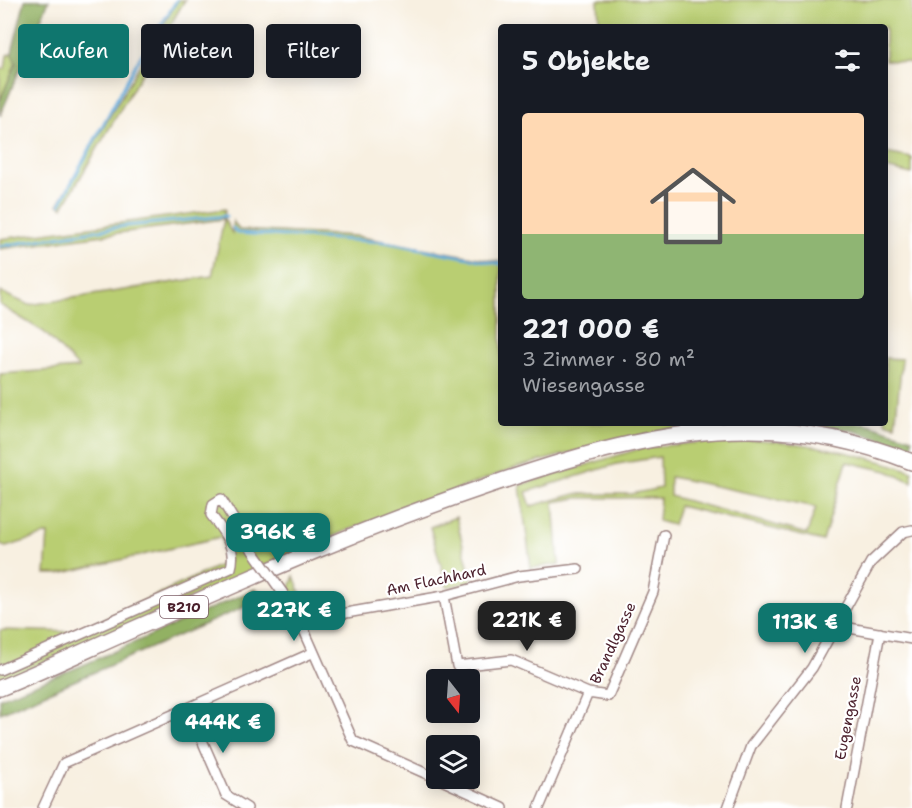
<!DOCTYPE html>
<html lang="de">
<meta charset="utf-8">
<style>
:root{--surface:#171b24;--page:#20242c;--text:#f1f3f6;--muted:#9ea1a6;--line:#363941;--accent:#0f766e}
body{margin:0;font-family:"Shantell Sans",sans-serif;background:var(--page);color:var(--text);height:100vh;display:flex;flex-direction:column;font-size:22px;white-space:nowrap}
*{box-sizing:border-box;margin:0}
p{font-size:20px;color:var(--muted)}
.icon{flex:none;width:33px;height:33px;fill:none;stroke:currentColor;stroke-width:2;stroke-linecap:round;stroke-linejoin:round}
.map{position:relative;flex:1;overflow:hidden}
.side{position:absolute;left:498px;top:24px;width:390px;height:402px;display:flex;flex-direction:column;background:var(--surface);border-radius:6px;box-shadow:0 3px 15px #0003}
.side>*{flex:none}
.guide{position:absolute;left:18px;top:24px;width:390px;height:54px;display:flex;gap:12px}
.needle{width:39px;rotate:163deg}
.tools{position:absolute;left:426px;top:669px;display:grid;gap:12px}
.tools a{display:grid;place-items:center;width:54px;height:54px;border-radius:6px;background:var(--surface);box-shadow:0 3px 15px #0003;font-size:30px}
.price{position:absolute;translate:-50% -51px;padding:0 14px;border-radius:12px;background:var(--accent);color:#fff;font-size:20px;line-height:39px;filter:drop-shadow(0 2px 3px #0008)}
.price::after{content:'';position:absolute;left:50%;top:36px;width:18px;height:14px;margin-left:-9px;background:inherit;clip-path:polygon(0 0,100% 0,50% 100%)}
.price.current{background:#222;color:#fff}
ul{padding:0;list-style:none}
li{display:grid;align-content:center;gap:12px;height:318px;padding:0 24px}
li+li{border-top:2px solid var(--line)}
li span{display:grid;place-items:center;height:186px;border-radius:6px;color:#555}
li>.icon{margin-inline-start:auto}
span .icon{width:108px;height:108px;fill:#fffc;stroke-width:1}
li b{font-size:26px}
h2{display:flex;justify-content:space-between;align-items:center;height:72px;padding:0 24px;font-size:26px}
.tag{padding:0 21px;border-radius:6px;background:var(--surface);box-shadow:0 3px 15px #0003;font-size:21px;line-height:54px}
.tag.current{background:var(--accent);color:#fff}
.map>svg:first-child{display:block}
.green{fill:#b9ce72;stroke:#82764e;stroke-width:1.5;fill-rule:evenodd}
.forest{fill:#92b164;stroke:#6e6848;stroke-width:1.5}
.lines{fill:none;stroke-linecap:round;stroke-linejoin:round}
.stream{stroke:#66addd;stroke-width:3}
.street-casing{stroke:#a18886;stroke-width:12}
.primary-casing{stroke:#a18886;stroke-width:18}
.street{stroke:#fff;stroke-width:9}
.primary{stroke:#fff;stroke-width:15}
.street-bridge-casing{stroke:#a18886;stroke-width:12;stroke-linecap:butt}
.street-bridge{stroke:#fff;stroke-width:9}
.labels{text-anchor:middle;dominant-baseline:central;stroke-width:4.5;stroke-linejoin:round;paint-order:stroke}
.shield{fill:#fff;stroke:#80626b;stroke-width:1.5}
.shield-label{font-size:14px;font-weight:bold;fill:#4a1f2b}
.street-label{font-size:15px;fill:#4a1f2b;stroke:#fff}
</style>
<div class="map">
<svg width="912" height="808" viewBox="0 0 912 808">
<rect width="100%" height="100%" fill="#fff"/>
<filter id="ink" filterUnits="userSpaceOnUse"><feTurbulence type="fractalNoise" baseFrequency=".0167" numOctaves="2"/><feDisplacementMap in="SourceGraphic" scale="12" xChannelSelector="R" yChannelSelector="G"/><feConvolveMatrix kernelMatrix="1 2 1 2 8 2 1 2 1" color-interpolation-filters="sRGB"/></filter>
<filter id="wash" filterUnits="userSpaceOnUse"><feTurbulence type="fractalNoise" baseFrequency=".008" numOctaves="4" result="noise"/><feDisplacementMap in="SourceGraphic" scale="24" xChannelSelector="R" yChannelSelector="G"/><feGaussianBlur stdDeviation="1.35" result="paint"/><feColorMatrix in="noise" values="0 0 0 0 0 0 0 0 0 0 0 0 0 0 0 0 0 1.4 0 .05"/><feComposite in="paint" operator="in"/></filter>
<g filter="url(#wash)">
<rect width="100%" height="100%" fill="#f8f0e1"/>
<path class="green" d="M 178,0 L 185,0 L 63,207 L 58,205 Z
M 598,0 L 912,0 L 912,63 L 885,60 L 885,27 L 641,27 L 599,21 Z
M 12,53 L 16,63 L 0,101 L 0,69 L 5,69 L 7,55 Z
M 885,153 L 912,158 L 912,174 L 885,168 Z
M 225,209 L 224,219 L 232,233 L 233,221 L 239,230 L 355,236 L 501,262 L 501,423 L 690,423 L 684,427 L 596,446 L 515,468 L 343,532 L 0,681 L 0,630 L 78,632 L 229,561 L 221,537 L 59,574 L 45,574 L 48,534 L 6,547 L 0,545 L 0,374 L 79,368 L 44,332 L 0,305 L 0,292 L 29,305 L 212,276 L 224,219 L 0,249 L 0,239 Z
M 885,358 L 902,359 L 895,425 L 885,422 Z
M 732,439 C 795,439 853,451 912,471 L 912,482 L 887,471 L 847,462 L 823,541 L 679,506 L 673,525 L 658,521 L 660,498 L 577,498 L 554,502 L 559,564 L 531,568 L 520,485 L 642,448 ZM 660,457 L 661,488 L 631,494 L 575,494 L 531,506 L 526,492 L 617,464 ZM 670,477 L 671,477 L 816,507 L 807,534 L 670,496 Z
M 456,517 L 472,582 L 447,587 L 430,527 Z
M 294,576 L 309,615 L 303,617 L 288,593 Z"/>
<path class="forest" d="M 25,0 L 49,0 L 0,116 L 0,101 L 16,63 L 12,53 Z
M 800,423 L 865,423 L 912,438 L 912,450 L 855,431 Z
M 255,589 L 270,596 L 0,713 L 0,698 L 81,666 Z"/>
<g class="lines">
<path class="stream" d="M 60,204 L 137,62 L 177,0
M 233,228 L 237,233 L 385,242 L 501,264
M 0,246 L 125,226 L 226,216"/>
</g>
</g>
<g filter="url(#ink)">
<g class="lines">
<g class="street-casing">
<path id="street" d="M 282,592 L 300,621 L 353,741 L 436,778
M 444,596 L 457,666 L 511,660 L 588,693
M 300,621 L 444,596 L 519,576 L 578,569
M 838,626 L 912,639
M 0,670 L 231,568 C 237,547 223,531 211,515 L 213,504 L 221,499 L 253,551
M 188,708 L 226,795 L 247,808
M 437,778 L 503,808
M 43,808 L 64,763 L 312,653
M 539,808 L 588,693 L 608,696 L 653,592 L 664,535
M 728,808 L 751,746 L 812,668 L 871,562 L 903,532 L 912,530
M 847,808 L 880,633"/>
</g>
<g class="primary-casing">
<path id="primary" d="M 0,688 C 52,667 103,642 155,620 C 265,571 374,524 487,486 C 572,457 661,429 751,430 C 807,430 861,442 912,462"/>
</g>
<use href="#street" class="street"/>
<use href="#primary" class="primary"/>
<g class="street-bridge-casing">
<path id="street-bridge" d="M 253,551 L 282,592"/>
</g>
<use href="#street-bridge" class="street-bridge"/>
</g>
</g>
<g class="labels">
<rect class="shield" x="160" y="596" width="48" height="22" rx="4.5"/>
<g class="shield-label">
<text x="184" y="607">B210</text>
</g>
<g class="street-label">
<text transform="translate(436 580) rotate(-12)">Am Flachhard</text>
<text transform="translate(613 643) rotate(-65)">Brandlgasse</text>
<text transform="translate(848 718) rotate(-79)">Eugengasse</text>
</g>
</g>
</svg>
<div class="tools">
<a><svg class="needle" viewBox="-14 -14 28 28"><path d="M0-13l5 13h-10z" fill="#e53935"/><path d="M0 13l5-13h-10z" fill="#9ea1a6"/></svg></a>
<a><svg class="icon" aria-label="layers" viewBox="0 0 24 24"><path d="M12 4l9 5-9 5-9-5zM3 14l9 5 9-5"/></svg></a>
</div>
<b class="price" style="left:278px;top:564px">396K €</b>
<b class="price" style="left:294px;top:642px">227K €</b>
<b class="price current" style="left:527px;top:652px">221K €</b>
<b class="price" style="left:805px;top:654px">113K €</b>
<b class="price" style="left:223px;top:754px">444K €</b>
<div class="guide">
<a class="tag current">Kaufen</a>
<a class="tag">Mieten</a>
<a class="tag">Filter</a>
</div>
<section class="side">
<h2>5 Objekte<svg class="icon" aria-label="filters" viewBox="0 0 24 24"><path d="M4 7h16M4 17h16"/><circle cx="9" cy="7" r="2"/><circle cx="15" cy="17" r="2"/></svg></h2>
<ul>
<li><span style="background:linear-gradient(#ffd9b3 65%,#8fb573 0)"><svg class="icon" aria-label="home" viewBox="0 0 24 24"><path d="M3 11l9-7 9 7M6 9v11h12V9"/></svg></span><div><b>221 000 €</b><p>3 Zimmer · 80 m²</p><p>Wiesengasse</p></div></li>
</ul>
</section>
</div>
